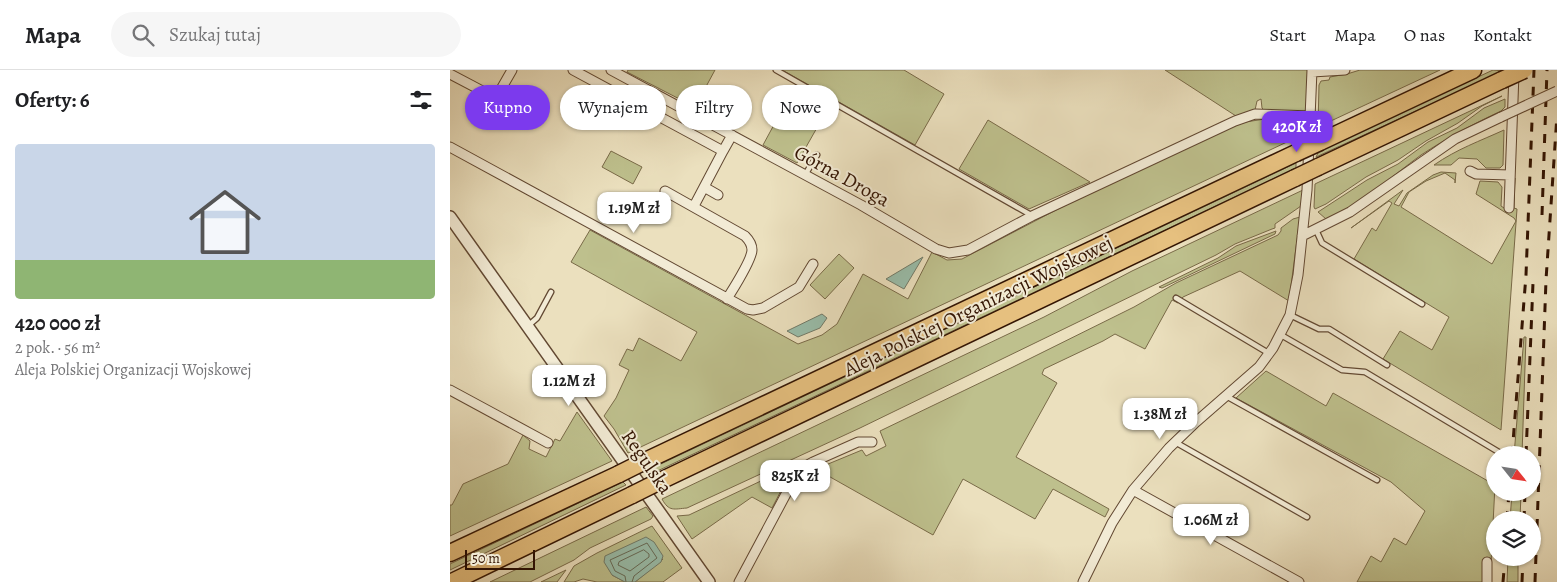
<!DOCTYPE html>
<html lang="pl">
<meta charset="utf-8">
<style>
:root{--surface:#fff;--page:#f6f6f6;--text:#202124;--muted:#757577;--line:#e0e0e0;--accent:#7c3aed}
body{margin:0;font-family:Alegreya,serif;background:var(--page);color:var(--text);height:100vh;display:flex;flex-direction:column;font-size:19px;white-space:nowrap}
*{box-sizing:border-box;margin:0}
p{font-size:16px;color:var(--muted)}
.icon{flex:none;width:28px;height:28px;fill:none;stroke:currentColor;stroke-width:2;stroke-linecap:round;stroke-linejoin:round}
.map{position:relative;flex:1;overflow:hidden}
.details{display:flex;flex-direction:column;background:var(--surface);width:450px}
.details>*{flex:none}
.top-card{position:absolute;left:15px;top:15px;width:475px;height:45px;display:flex;gap:10px}
.needle{width:32px;rotate:120deg}
.controls{position:absolute;left:1036px;top:376px;display:grid;gap:10px}
.controls a{display:grid;place-items:center;width:55px;height:55px;border-radius:50%;background:var(--surface);box-shadow:0 1px 4px #0004;font-size:25px}
.scale{position:absolute;left:15px;bottom:12px;width:70px;box-sizing:border-box;padding-left:5px;border:2px solid #341503;border-top:0;font-size:14px;line-height:18px;white-space:nowrap;color:#341503;-webkit-text-stroke:4px #f2ebd5;paint-order:stroke}
.price{position:absolute;translate:-50% -42px;padding:0 11px;border-radius:10px;background:#fff;color:#222;font-size:16px;line-height:32px;filter:drop-shadow(0 1px 2px #0008)}
.price::after{content:'';position:absolute;left:50%;top:30px;width:15px;height:11px;margin-left:-8px;background:inherit;clip-path:polygon(0 0,100% 0,50% 100%)}
.price.current{background:var(--accent);color:#fff}
ul{padding:0;list-style:none}
li{display:grid;align-content:center;gap:10px;height:265px;padding:0 15px}
li+li{border-top:1px solid var(--line)}
li span{display:grid;place-items:center;height:155px;border-radius:5px;color:#555}
li>.icon{margin-inline-start:auto}
span .icon{width:90px;height:90px;fill:#fffc;stroke-width:1}
li b{font-size:21px}
h2{display:flex;justify-content:space-between;align-items:center;height:60px;padding:0 15px;font-size:21px}
.tag{padding:0 18px;border-radius:22px;background:var(--surface);box-shadow:0 1px 4px #0004;font-size:18px;line-height:45px}
.tag.current{background:var(--accent);color:#fff}
header{display:flex;align-items:center;gap:30px;box-sizing:border-box;height:70px;padding:0 25px;background:var(--surface);border-bottom:1px solid var(--line)}
header strong{font-size:24px}
nav{display:flex;gap:28px;margin-inline-start:auto;font-size:18px}
.search{width:350px;height:45px;background:var(--page);display:flex;align-items:center;gap:12px;box-sizing:border-box;padding:0 18px;border-radius:28px;color:var(--muted);font-size:19px}
main{display:flex;flex:1;min-height:0}
.map>svg:first-child{display:block}
.green{fill:#bec08d;stroke:#796a48}
.water{fill:#99beab;stroke:#717a68}
.lines{fill:none;stroke-linecap:round;stroke-linejoin:round}
.shore{stroke:#666a57;stroke-width:1}
.service-casing{stroke:#624832;stroke-width:7}
.minor-casing{stroke:#624832;stroke-width:11}
.tertiary-casing{stroke:#624832;stroke-width:14}
.motorway-casing{stroke:#341503;stroke-width:19}
.service{stroke:#f2ebd5;stroke-width:4.5}
.minor{stroke:#f2ebd5;stroke-width:9}
.tertiary{stroke:#f2ebd5;stroke-width:11}
.motorway{stroke:#e6c07f;stroke-width:16}
.rail{stroke:#341503;stroke-width:3;stroke-dasharray:9 9;stroke-linecap:butt}
.minor-bridge-casing{stroke:#624832;stroke-width:11;stroke-linecap:butt}
.motorway-bridge-casing{stroke:#341503;stroke-width:19;stroke-linecap:butt}
.minor-bridge{stroke:#f2ebd5;stroke-width:9}
.motorway-bridge{stroke:#e6c07f;stroke-width:16}
.labels{text-anchor:middle;dominant-baseline:central;stroke-width:4;stroke-linejoin:round;paint-order:stroke}
.street-label{font-size:20px;fill:#341503;stroke:#f2ebd5}
</style>
<header>
<strong>Mapa</strong>
<div class="search"><svg class="icon" aria-label="search" viewBox="0 0 24 24"><circle cx="10" cy="10" r="6"/><path d="M15 15l6 6"/></svg>Szukaj tutaj</div>
<nav><a>Start</a><a>Mapa</a><a>O nas</a><a>Kontakt</a></nav>
</header>
<main>
<section class="details">
<h2>Oferty: 6<svg class="icon" aria-label="filters" viewBox="0 0 24 24"><path d="M4 7h16M4 17h16"/><circle cx="9" cy="7" r="2"/><circle cx="15" cy="17" r="2"/></svg></h2>
<ul>
<li><span style="background:linear-gradient(#c9d6e8 75%,#8fb573 0)"><svg class="icon" aria-label="home" viewBox="0 0 24 24"><path d="M3 11l9-7 9 7M6 9v11h12V9"/></svg></span><div><b>420 000 zł</b><p>2 pok. · 56 m²</p><p>Aleja Polskiej Organizacji Wojskowej</p></div></li>
</ul>
</section>
<div class="map">
<svg width="1107" height="512" viewBox="0 0 1107 512">
<rect width="100%" height="100%" fill="#ebe0be"/>
<filter id="stains"><feTurbulence type="fractalNoise" baseFrequency=".004" numOctaves="4"/><feColorMatrix values="0 0 0 0 .2 0 0 0 0 .09 0 0 0 0 .02 0 0 0 .5 -.17"/></filter>
<radialGradient id="worn" r=".72"><stop offset=".6" stop-color="#630" stop-opacity="0"/><stop offset="1" stop-color="#630" stop-opacity=".3"/></radialGradient>
<path class="green" d="M 178,0 L 265,0 L 245,37 L 177,2 Z
M 332,0 L 454,0 L 494,24 L 465,75 Z
M 715,0 L 858,0 L 857,39 L 854,42 L 815,41 L 812,38 L 811,29 L 807,31 L 805,40 L 786,46 Z
M 910,0 L 990,0 L 868,57 L 869,15 L 871,11 L 879,10 L 880,7 L 897,4 Z
M 1043,0 L 1053,1 L 866,87 L 869,81 Z
M 346,14 L 381,33 L 347,93 L 313,75 Z
M 1052,26 L 1032,36 L 1008,53 L 976,71 L 948,90 L 916,107 L 876,134 L 865,139 L 864,137 L 865,114 L 867,113 Z
M 1055,29 L 1055,37 L 1051,41 C 1023,54 997,68 971,85 C 941,107 910,135 876,149 L 868,142 L 917,110 L 948,94 L 978,72 L 1007,58 L 1034,38 Z
M 822,48 L 853,49 L 856,52 L 856,63 L 178,383 L 164,359 L 154,346 L 166,328 L 179,300 L 169,295 L 177,279 L 183,281 L 189,268 L 231,291 L 247,262 L 121,192 L 140,160 L 348,274 L 372,265 L 387,254 L 413,204 L 458,229 L 482,182 L 497,190 L 512,189 L 608,139 L 776,59 L 795,52 Z
M 538,50 L 640,112 L 579,139 L 509,99 Z
M 1054,60 L 1053,95 L 1050,98 L 1036,98 L 1027,89 L 1009,88 L 1001,95 L 984,95 C 1007,79 1030,71 1054,60 Z
M 161,81 L 192,97 L 183,114 L 152,97 Z
M 846,93 L 846,98 L 199,405 L 196,401 Z
M 991,102 L 1006,103 L 1005,113 L 1005,110 L 995,103 L 976,111 L 959,122 L 951,137 L 1042,194 L 1066,151 L 1064,148 L 1026,124 L 1030,111 L 1048,112 L 1052,117 L 1051,136 L 1054,138 L 1063,139 L 1065,108 L 1064,138 L 1067,139 L 1051,360 L 933,289 L 950,261 L 982,280 L 999,247 L 904,189 L 922,158 L 926,161 L 942,133 L 939,131 L 901,158 L 953,120 L 944,134 L 949,136 L 957,123 L 983,105 Z
M 853,120 L 851,136 L 825,154 L 825,158 L 822,159 L 785,174 L 766,185 L 410,358 L 237,438 C 224,439 219,442 212,429 L 594,247 L 682,201 Z
M 850,147 L 839,231 L 790,201 L 733,227 L 728,233 L 722,230 L 695,279 L 665,264 L 653,271 L 594,299 L 592,304 L 607,313 L 566,387 L 659,439 L 655,447 L 603,419 L 585,449 L 513,409 L 483,465 L 366,399 L 412,380 L 416,386 L 436,376 L 430,361 L 563,297 L 684,237 L 726,213 L 828,165 L 831,161 L 831,158 L 843,149 Z
M 826,161 L 825,164 L 712,218 L 709,217 L 768,188 L 786,176 Z
M 389,184 L 404,198 L 375,229 L 360,215 Z
M 1074,267 L 1076,267 L 1072,385 L 1064,385 Z
M 816,301 L 876,336 L 883,323 L 1045,415 L 1041,494 L 1034,488 L 1033,512 L 907,512 L 921,486 L 931,492 L 944,468 L 956,475 L 975,441 L 941,412 L 786,328 Z
M 127,342 L 162,391 L 0,466 L 0,435 L 2,435 L 13,414 L 58,394 L 73,365 L 80,371 L 79,379 L 96,387 L 105,369 L 110,371 Z
M 332,401 L 338,404 L 337,409 L 322,438 L 302,427 L 242,469 L 227,446 L 239,445 Z
M 173,412 L 176,415 L 0,500 L 0,494 Z
M 1062,423 L 1071,423 L 1070,450 L 1060,450 Z
M 196,437 L 203,446 L 201,449 L 140,478 L 124,490 L 80,512 L 40,512 Z
M 202,456 L 232,498 L 213,512 L 185,512 L 213,489 L 162,505 L 175,512 L 147,512 L 133,509 L 124,512 L 114,512 L 124,496 L 147,483 Z
M 1058,488 L 1068,488 L 1068,512 L 1057,512 Z
M 116,500 L 107,512 L 91,512 Z"/>
<path class="water" d="M 473,187 L 454,219 L 436,209 Z
M 372,244 L 377,248 L 370,258 L 348,267 L 337,261 Z
M 196,467 L 204,472 L 213,486 L 211,492 L 185,512 L 175,512 L 162,505 L 154,492 L 155,486 Z"/>
<g class="lines">
<path class="shore" d="M 194,480 L 199,484 L 199,487 L 180,501 L 168,495 L 169,492 Z
M 176,512 L 175,506 L 165,501 L 160,490 L 197,473 L 207,488 L 184,506 L 182,512"/>
<g class="service-casing">
<path id="service" d="M 326,0 L 581,145
M 355,105 L 367,85
M 866,160 L 872,173 L 972,234
M 726,228 L 820,284
M 840,245 L 869,259 L 879,259 L 937,295
M 79,255 L 87,248 L 101,222
M 831,265 L 892,300 L 915,302 L 1052,384
M 776,326 L 927,410
M 725,372 L 857,447"/>
</g>
<g class="minor-casing">
<path id="minor" d="M 123,0 L 273,81 L 282,65
M 161,0 L 411,135 L 486,179 L 499,183 L 518,180 L 582,146 L 785,51 L 805,44 L 861,46
M 862,2 L 895,0
M 0,4 L 40,25 L 50,21 L 62,0
M 0,77 L 297,239 L 303,240 L 313,238 L 349,217 L 363,194
M 1020,101 L 1026,104 L 1060,105
M 254,117 L 268,125
M 215,121 L 295,166 C 299,170 302,174 302,180 C 302,190 283,219 277,229
M 244,136 L 273,81
M 1059,138 L 1064,3
M 852,166 L 900,142 L 1005,69 L 1051,47
M 0,320 L 98,373
M 683,420 L 849,512
M 289,512 L 344,409 L 352,398 L 363,392 L 408,372 L 422,372
M 633,512 L 662,453 L 683,420 L 719,378 L 746,352 L 809,297 L 823,278 L 840,245 L 848,205 L 857,120 L 862,0
M 1037,512 L 1037,492"/>
</g>
<g class="tertiary-casing">
<path id="tertiary" d="M 0,147 L 259,512"/>
</g>
<g class="motorway-casing">
<path id="motorway" d="M 870,72 L 1023,0
M 868,97 L 1052,10
M 191,393 L 846,83
M 204,414 L 845,108
M 0,483 L 169,404
M 2,512 L 182,425"/>
</g>
<use href="#service" class="service"/>
<use href="#minor" class="minor"/>
<use href="#tertiary" class="tertiary"/>
<use href="#motorway" class="motorway"/>
<path class="rail" d="M 1092,145 L 1097,0
M 1062,385 L 1076,205 L 1084,0
M 1076,385 L 1083,213
M 1057,450 L 1059,422
M 1074,450 L 1075,422
M 1053,512 L 1055,488
M 1072,512 L 1073,488
M 1085,512 L 1096,210 L 1107,45"/>
<g class="minor-bridge-casing">
<path id="minor-bridge" d="M 1051,47 L 1107,21"/>
</g>
<g class="motorway-bridge-casing">
<path id="motorway-bridge" d="M 1052,10 L 1074,0
M 846,83 L 870,72
M 845,108 L 868,97
M 169,404 L 191,393
M 182,425 L 204,414"/>
</g>
<use href="#minor-bridge" class="minor-bridge"/>
<use href="#motorway-bridge" class="motorway-bridge"/>
</g>
<g class="labels">
<g class="street-label">
<text transform="translate(392 106) rotate(29)">Górna Droga</text>
<text transform="translate(528 236) rotate(-26)">Aleja Polskiej Organizacji Wojskowej</text>
<text transform="translate(197 392) rotate(55)">Regulska</text>
</g>
</g>
<rect width="100%" height="100%" filter="url(#stains)"/>
<rect width="100%" height="100%" fill="url(#worn)"/>
</svg>
<div class="controls">
<a><svg class="needle" viewBox="-14 -14 28 28"><path d="M0-13l5 13h-10z" fill="#e53935"/><path d="M0 13l5-13h-10z" fill="#757577"/></svg></a>
<a><svg class="icon" aria-label="layers" viewBox="0 0 24 24"><path d="M12 4l9 5-9 5-9-5zM3 14l9 5 9-5"/></svg></a>
</div>
<div class="scale">50 m</div>
<b class="price current" style="left:847px;top:83px">420K zł</b>
<b class="price" style="left:184px;top:164px">1.19M zł</b>
<b class="price" style="left:119px;top:337px">1.12M zł</b>
<b class="price" style="left:710px;top:370px">1.38M zł</b>
<b class="price" style="left:345px;top:432px">825K zł</b>
<b class="price" style="left:761px;top:476px">1.06M zł</b>
<div class="top-card">
<a class="tag current">Kupno</a>
<a class="tag">Wynajem</a>
<a class="tag">Filtry</a>
<a class="tag">Nowe</a>
</div>
</div>
</main>
